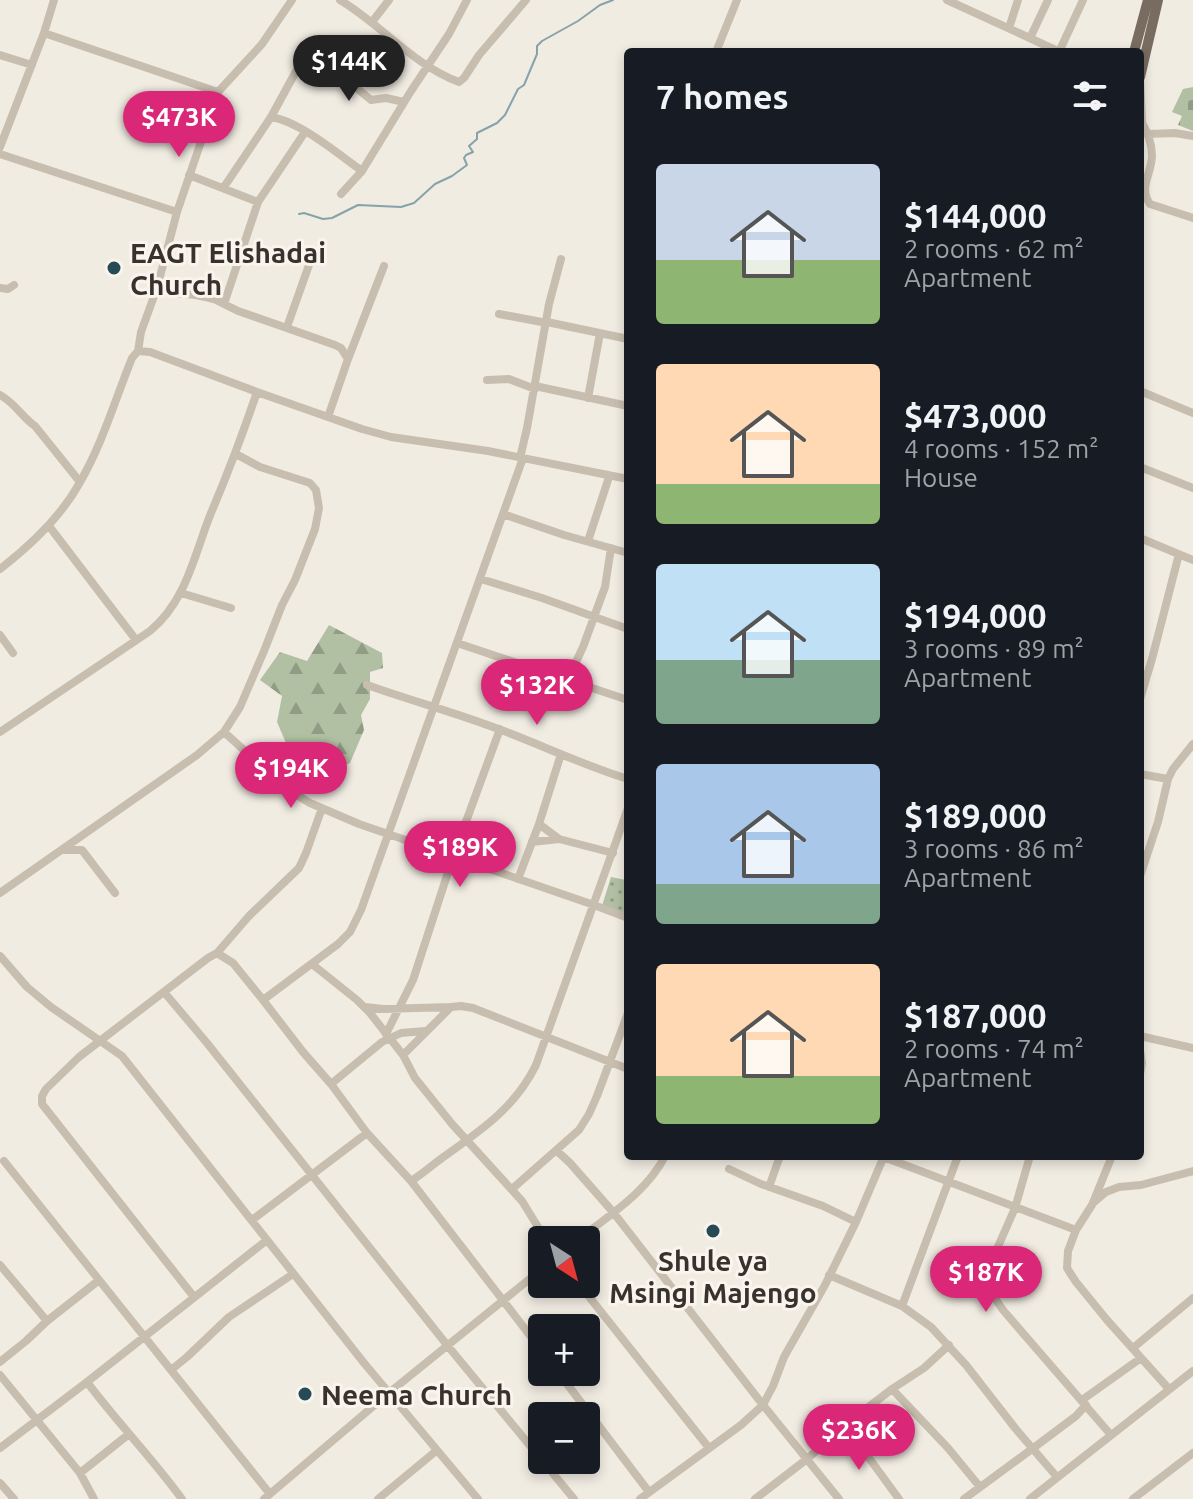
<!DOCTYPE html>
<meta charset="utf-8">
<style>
:root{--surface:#171b24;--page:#242831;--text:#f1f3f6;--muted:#9ea1a6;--accent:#db2777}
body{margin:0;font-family:Ubuntu,sans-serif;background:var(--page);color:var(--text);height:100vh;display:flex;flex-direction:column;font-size:30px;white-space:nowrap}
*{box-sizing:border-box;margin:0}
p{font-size:26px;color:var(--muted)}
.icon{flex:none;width:44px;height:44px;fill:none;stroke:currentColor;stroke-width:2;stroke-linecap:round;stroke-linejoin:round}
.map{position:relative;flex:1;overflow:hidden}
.drawer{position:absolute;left:624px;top:48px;width:520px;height:1112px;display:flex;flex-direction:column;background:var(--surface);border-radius:8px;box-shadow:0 4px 12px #0003}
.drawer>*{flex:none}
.needle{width:52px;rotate:144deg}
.buttons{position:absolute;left:528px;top:1226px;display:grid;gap:16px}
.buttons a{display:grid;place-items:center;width:72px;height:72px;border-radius:8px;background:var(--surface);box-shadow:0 4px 12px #0003;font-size:40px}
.price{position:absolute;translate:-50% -68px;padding:0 18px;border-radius:28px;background:var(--accent);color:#fff;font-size:26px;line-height:52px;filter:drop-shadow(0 2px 4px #0008)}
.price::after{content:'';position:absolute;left:50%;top:48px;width:24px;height:18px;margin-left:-12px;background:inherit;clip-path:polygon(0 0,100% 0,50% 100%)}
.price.on{background:#222;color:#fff}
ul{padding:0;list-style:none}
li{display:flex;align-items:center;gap:24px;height:200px;padding:0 32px}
li span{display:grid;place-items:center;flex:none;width:224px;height:160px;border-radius:8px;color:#555}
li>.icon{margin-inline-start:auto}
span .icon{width:96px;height:96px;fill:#fffc;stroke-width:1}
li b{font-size:34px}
h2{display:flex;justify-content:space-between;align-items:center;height:96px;padding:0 32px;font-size:34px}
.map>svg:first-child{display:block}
.grass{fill:url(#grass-dots)}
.forest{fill:url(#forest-firs)}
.cemetery{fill:url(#cemetery-stones)}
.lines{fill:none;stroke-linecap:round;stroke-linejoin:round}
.stream{stroke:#84a3ab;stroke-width:2}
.minor{stroke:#c8beaf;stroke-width:8}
.major{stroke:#786b5f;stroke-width:10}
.poi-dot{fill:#264b55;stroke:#f9f5ee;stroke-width:3}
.labels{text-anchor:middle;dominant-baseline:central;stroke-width:6;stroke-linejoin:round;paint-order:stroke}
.poi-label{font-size:28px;font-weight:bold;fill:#38312c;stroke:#f9f5ee;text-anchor:start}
</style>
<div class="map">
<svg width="1193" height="1499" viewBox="0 0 1193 1499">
<defs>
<pattern id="grass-dots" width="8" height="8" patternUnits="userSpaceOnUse" patternTransform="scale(2)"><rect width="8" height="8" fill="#b1bfa3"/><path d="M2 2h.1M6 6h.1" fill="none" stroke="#919c85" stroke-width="1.8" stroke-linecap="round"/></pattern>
<pattern id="forest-firs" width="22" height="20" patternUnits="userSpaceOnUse" patternTransform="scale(2)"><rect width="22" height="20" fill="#b1bfa3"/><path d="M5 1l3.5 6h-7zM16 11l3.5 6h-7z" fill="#919c85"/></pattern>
<pattern id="cemetery-stones" width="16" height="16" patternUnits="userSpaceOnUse" patternTransform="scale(2)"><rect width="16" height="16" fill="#b1bfa3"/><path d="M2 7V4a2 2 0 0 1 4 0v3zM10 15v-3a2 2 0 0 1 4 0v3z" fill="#919c85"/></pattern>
</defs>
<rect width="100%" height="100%" fill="#f1ece2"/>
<path class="grass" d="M 628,875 L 628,918 L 601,909 L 611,877 L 626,880 Z"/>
<path class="forest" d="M 329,625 L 382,653 L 383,668 L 370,672 L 370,699 L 361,715 L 364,730 L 350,763 L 332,771 L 313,754 L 286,743 L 277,722 L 282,696 L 260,680 L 280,652 L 307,661 Z"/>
<path class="cemetery" d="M 1193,87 L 1193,131 L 1178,125 L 1182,116 L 1172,112 L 1183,89 Z"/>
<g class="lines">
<path class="stream" d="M 299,214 L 304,213 L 323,219 L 332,218 L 358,205 L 401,207 L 414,203 L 435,184 L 452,176 L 467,165 L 464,158 L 466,155 L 473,152 L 469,146 L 477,139 L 477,133 L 497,123 L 505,115 L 518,89 L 524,85 L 537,54 L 537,46 L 542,41 L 578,21 L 600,5 L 613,0"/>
<path class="minor" d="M 340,0 C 382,25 413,65 459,82 L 464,78 L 479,55 L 526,0
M 947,0 L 1060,52
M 372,22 L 389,0
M 1009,28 L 1018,0
M 44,33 L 218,92
M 1030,38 L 1048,0
M 716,52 L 737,0
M 1059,52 L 1083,0
M 0,55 L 32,65
M 303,61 L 348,81 L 371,100 L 386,98 L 404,102
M 1140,77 L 1142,121
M 271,117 C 299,121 338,154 362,171
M 1140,119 C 1146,129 1152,143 1152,155 C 1152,174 1138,187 1150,204 L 1193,218
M 1147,134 L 1175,133 L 1193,136
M 0,147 L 44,33 L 54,0
M 0,154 L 177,212
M 189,175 L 258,202 L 224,304
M 224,187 L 271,117 L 312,42
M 341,194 L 362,171 L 411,91 L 449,34 L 467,0
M 258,202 L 305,132
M 0,288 L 8,289 L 14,285
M 157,288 L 174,293 L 196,295 L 214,299 L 238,311 L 335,345 L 341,348 L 348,359
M 499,314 L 547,323
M 547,322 L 628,339
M 287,327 L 314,251
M 138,351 L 141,332 L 157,288 L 177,212 L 218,92 L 262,44 L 292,0
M 487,380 L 509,379 L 535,389
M 535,386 L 628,406
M 1140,391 L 1193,413
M 0,395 C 15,403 22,417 35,426 L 80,482
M 588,398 L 600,333
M 328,417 L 348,359 L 384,266
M 520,458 L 527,428 L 549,304 L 561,259
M 1140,467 L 1193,488
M 503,514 L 564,535 L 628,553
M 49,526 L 136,640
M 1140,538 L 1193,560
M 588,541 L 609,477
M 0,569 C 31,545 60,518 79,484 C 102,445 115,400 132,358 L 138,351 L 150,352 L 257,392 L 362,429 L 391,437 L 488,451 L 628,479
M 481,579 L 542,598 L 628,629
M 181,593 L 231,608
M 0,635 L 13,653
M 457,643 L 628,700
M 568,679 L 583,647 L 605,587 L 611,548
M 367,685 C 412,701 457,713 501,730 C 544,746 585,766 628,779
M 1140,699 L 1152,659 L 1179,554
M 0,732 L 150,631 C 187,600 194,555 211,513 C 228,473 243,433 257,392
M 224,732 L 287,789 L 310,803 L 359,824 L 594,905 L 628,918
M 1140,774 L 1168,779
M 539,824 L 559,839 L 613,853
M 532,842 L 559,839
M 65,850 L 82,850 L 115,893
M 1140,876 L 1158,822 L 1168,779 L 1173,769 L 1193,744
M 518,879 L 539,824 L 561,754
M 0,893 L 197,755 L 224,732 L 240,707 L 264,651 L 282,605 L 295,580 L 315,529 L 319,508 L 316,490 L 310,483 L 260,467 L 236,454
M 217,953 L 249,916 L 299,868 L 306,853 L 322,808
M 0,956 L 27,987 L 51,1007 L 122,1056 L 364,1363 L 478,1499
M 312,964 L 357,1000 L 370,1013 L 403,1055 L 415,1078 L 452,1124 L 522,1201 L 546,1240
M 164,992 L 207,1043 L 447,1345 L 574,1499
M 263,1000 L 338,944 L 350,932 L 361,910 L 523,458
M 365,1007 L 383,1009 L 451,1007
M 386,1034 L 413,980 L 453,857 L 500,729
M 1140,1036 L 1193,1048
M 1140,1050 L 1142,1063 L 1140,1074
M 403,1055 L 451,1007 L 461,1006 L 473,1008 L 628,1069
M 331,1084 L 382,1042 L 401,1033 L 425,1031
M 557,1151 L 570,1163 L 613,1212 L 763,1405 L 839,1499
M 881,1156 L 1076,1230
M 1030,1156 L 1015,1208 L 993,1258 L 987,1279 L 989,1290 L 1003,1310 L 1111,1435
M 1112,1156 L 1092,1205 L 1076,1230 L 1068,1251 L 1067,1268 L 1076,1282 L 1107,1320 L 1169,1389
M 4,1161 L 270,1494
M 729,1169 L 761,1184 L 823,1206 L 856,1222
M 411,1181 C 422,1174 431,1166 442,1158 C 480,1131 515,1108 536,1065 L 628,808
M 769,1187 L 780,1156
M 512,1189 L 579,1130 L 589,1114 L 597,1096 L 628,1013
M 1093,1203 L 1106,1192 L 1119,1187 L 1141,1185 L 1193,1171
M 252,1220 L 367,1133
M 578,1240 C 608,1216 648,1191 665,1156
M 0,1265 L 47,1321
M 829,1275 L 902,1306 L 931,1327 L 966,1365 L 1015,1428 L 1057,1477
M 579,1284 L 709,1448
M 194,1297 L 42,1104 L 42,1096 L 46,1089 L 79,1057 L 208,958 L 217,953 L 233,963 L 263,1000 L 303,1052 L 331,1084 L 367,1133 L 411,1181 L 542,1351
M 902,1306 L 958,1156
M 1133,1348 L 1193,1298
M 0,1362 L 26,1341 L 47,1321 L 98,1281
M 171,1370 L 187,1357 L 229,1317 L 293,1274
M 558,1372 L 649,1492
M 0,1375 L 80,1473 L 94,1499
M 87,1382 C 117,1422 152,1458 182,1499
M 892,1389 L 948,1448 L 980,1487
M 1082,1400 L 1141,1358
M 845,1425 L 899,1499
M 0,1448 L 87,1382 L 267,1240
M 80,1473 L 129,1434
M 0,1483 L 14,1499
M 264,1499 L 390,1392 L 542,1269
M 378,1499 L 436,1451
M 640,1499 L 741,1425 L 763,1405 L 773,1386 L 784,1357 L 825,1285 L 856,1222 L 884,1156
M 755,1499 L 807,1459 L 849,1422 L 892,1389 L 924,1368 L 949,1345
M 964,1499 L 1032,1449 L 1076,1416 L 1086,1405
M 1030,1499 L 1193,1371
M 1133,1499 L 1193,1453"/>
<path class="major" d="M 1134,52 L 1148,0
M 1140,77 L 1158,0"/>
</g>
<g class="poi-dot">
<circle cx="114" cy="268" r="8"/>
<circle cx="713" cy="1231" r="8"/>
<circle cx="305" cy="1394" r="8"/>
</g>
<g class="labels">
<g class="poi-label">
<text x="130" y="252">EAGT Elishadai<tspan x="130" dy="32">Church</tspan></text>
<text x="713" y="1260" text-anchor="middle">Shule ya<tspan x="713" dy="32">Msingi Majengo</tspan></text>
<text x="321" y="1394">Neema Church</text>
</g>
</g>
</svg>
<div class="buttons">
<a><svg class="needle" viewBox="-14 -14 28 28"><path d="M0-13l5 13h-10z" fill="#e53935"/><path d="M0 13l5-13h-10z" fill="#9ea1a6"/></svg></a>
<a>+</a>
<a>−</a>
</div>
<b class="price on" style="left:349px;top:103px">$144K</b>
<b class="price" style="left:179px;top:159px">$473K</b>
<b class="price" style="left:537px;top:727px">$132K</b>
<b class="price" style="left:291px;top:810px">$194K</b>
<b class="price" style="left:460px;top:889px">$189K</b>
<b class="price" style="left:986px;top:1314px">$187K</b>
<b class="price" style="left:859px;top:1472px">$236K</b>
<section class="drawer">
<h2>7 homes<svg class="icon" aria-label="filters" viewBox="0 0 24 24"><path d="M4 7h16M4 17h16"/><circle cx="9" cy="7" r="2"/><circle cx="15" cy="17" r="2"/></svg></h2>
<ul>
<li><span style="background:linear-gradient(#c9d6e8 60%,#8fb573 0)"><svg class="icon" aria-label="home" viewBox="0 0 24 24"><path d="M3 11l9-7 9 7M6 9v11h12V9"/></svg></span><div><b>$144,000</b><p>2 rooms · 62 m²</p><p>Apartment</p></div></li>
<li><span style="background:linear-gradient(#ffd9b3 75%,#8fb573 0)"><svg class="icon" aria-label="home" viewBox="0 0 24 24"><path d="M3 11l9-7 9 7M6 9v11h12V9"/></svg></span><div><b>$473,000</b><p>4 rooms · 152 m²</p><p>House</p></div></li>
<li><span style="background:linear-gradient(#bfe0f5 60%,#7fa58c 0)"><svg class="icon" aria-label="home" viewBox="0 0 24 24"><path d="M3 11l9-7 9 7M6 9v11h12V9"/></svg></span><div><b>$194,000</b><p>3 rooms · 89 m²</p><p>Apartment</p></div></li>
<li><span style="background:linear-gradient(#a9c7e8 75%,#7fa58c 0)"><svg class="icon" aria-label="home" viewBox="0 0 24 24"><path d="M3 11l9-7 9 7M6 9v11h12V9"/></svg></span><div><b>$189,000</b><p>3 rooms · 86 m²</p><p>Apartment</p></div></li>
<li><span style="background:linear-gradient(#ffd9b3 70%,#8fb573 0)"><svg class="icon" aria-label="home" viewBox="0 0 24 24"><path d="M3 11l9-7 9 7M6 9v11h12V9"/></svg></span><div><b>$187,000</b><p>2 rooms · 74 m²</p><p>Apartment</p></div></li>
</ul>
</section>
</div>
